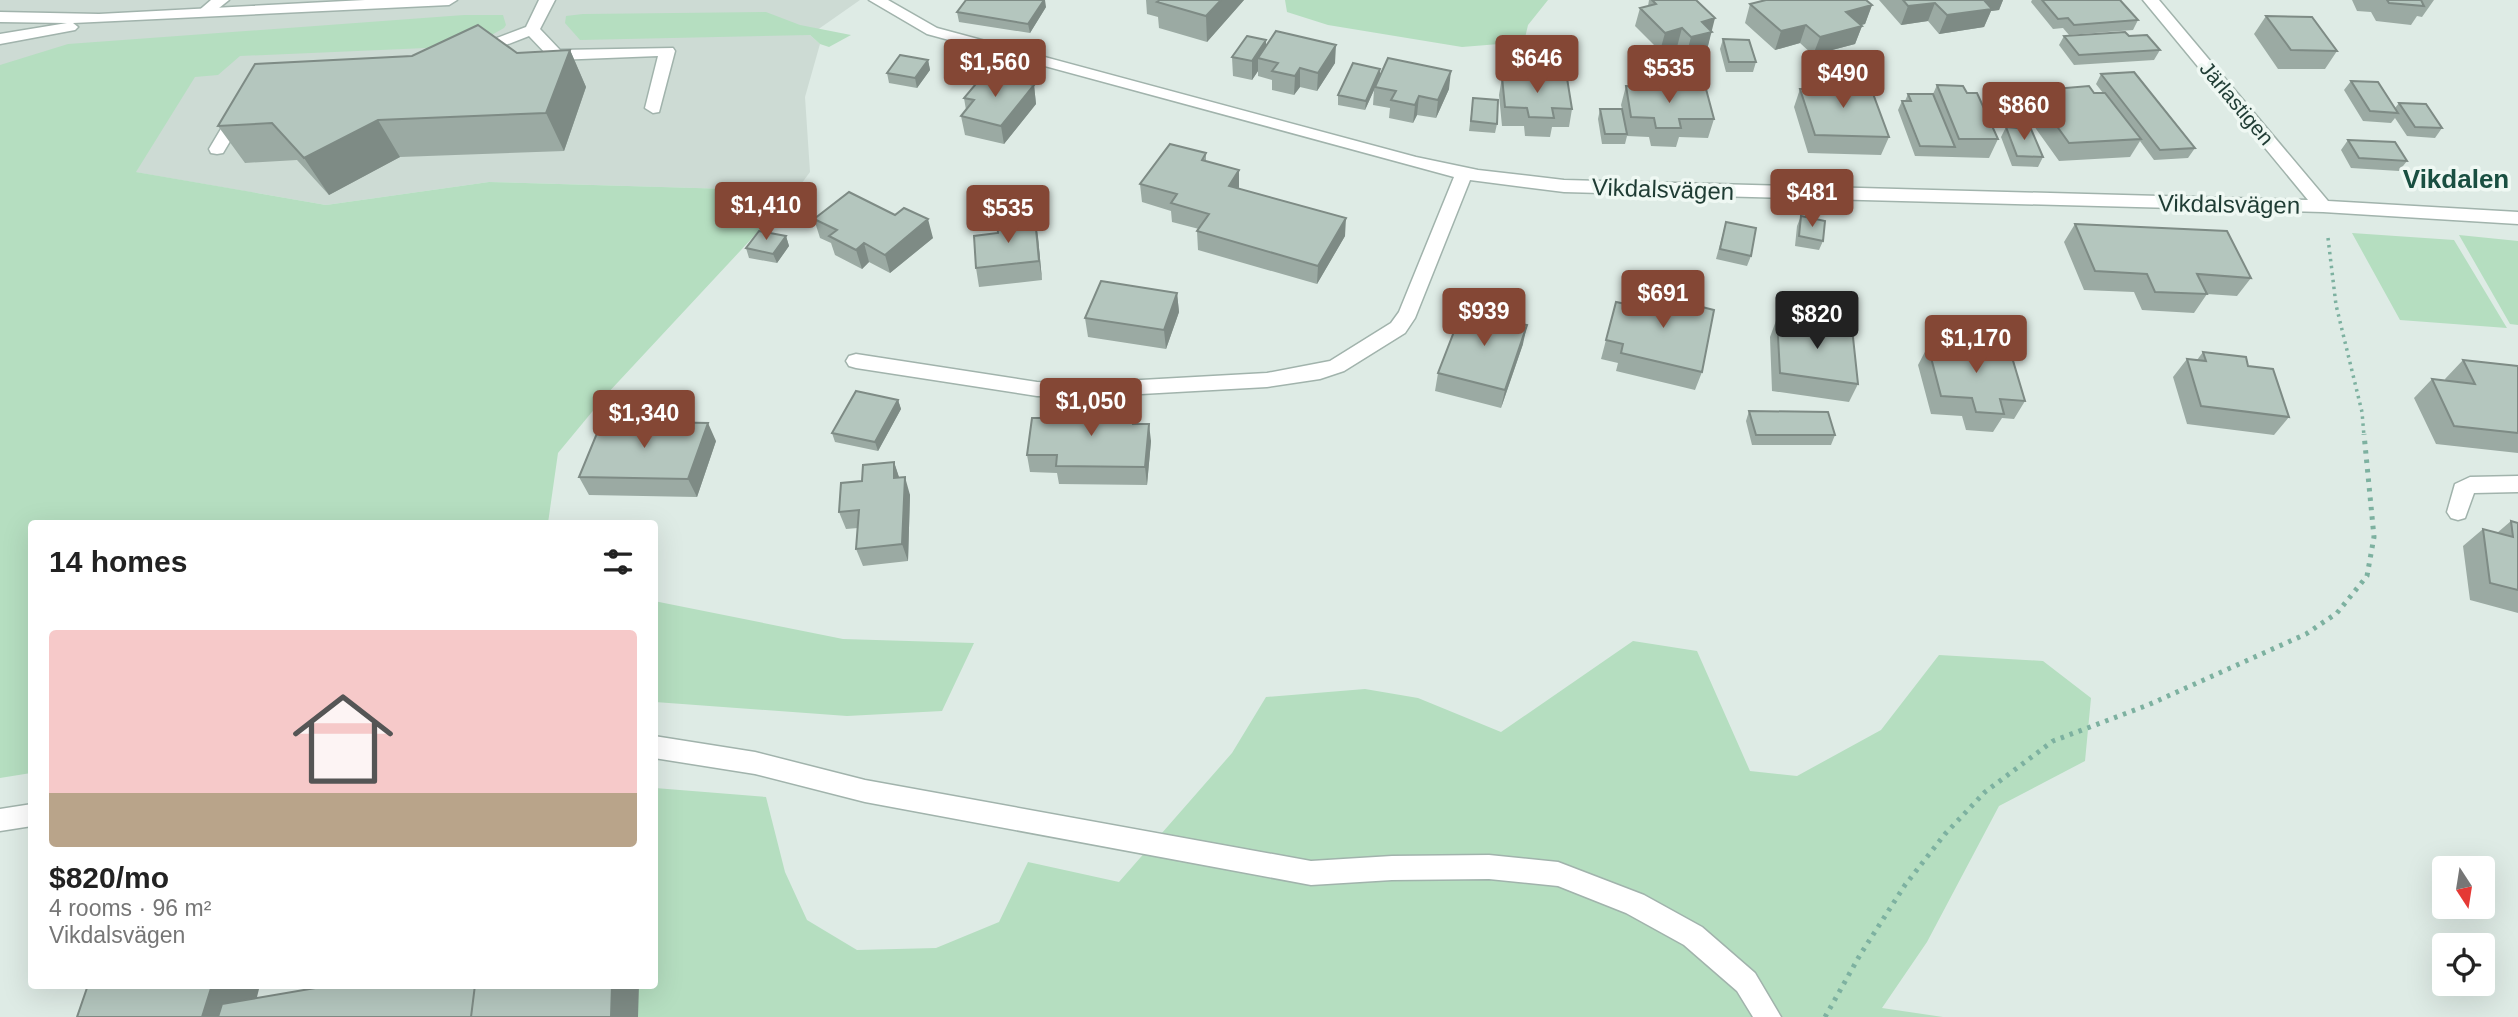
<!DOCTYPE html>
<meta charset="utf-8">
<style>
:root{--surface:#fff;--page:#f2f2f2;--text:#222;--muted:#767676;--line:#e0e0e0;--accent:#844735}
body{margin:0;font-family:Helvetica,sans-serif;background:var(--page);color:var(--text);height:100vh;display:flex;flex-direction:column;font-size:26px;white-space:nowrap}
*{box-sizing:border-box;margin:0}
p{font-size:23px;color:var(--muted)}
.icon{flex:none;width:38px;height:38px;fill:none;stroke:currentColor;stroke-width:2;stroke-linecap:round;stroke-linejoin:round}
.map{position:relative;flex:1;overflow:hidden}
.drawer{position:absolute;left:28px;top:520px;width:630px;height:469px;display:flex;flex-direction:column;background:var(--surface);border-radius:7px;box-shadow:0 7px 28px #0002}
.drawer>*{flex:none}
.needle{width:46px;rotate:168deg}
.controls{position:absolute;left:2432px;top:856px;display:grid;gap:14px}
.controls a{display:grid;place-items:center;width:63px;height:63px;border-radius:7px;background:var(--surface);box-shadow:0 7px 28px #0002;font-size:35px}
.price{position:absolute;translate:-50% -60px;padding:0 16px;border-radius:7px;background:var(--accent);color:#fff;font-size:23px;line-height:46px;filter:drop-shadow(0 2px 4px #0008)}
.price::after{content:'';position:absolute;left:50%;top:42px;width:21px;height:16px;margin-left:-10px;background:inherit;clip-path:polygon(0 0,100% 0,50% 100%)}
.price.selected{background:#222;color:#fff}
ul{padding:0;list-style:none}
li{display:grid;align-content:center;gap:14px;height:371px;padding:0 21px}
li+li{border-top:2px solid var(--line)}
li span{display:grid;place-items:center;height:217px;border-radius:7px;color:#555}
li>.icon{margin-inline-start:auto}
span .icon{width:126px;height:126px;fill:#fffc;stroke-width:1}
li b{font-size:30px}
h2{display:flex;justify-content:space-between;align-items:center;height:84px;padding:0 21px;font-size:30px}
.map>svg:first-child{display:block}
.built{fill:#cddbd4}
.green{fill:#b5dec0}
.lines{fill:none;stroke-linecap:round;stroke-linejoin:round}
.lane-casing{stroke:#a1b3ac;stroke-width:3}
.street-casing{stroke:#a1b3ac;stroke-width:3}
.path-far1{stroke:#7db1a0;stroke-width:3.5;stroke-dasharray:2.5 4.5;stroke-linecap:butt}
.path{stroke:#7db1a0;stroke-width:5;stroke-dasharray:3.5 6;stroke-linecap:butt}
.lane{fill:#fff;fill-rule:evenodd}
.street{fill:#fff;fill-rule:evenodd}
.wall{fill:#9baaa3}
.shaded-wall{fill:#7e8b85}
.building{fill:#b4c6be;stroke:#7e8b85;stroke-width:2}
.labels{text-anchor:middle;dominant-baseline:central;stroke-width:7;stroke-linejoin:round;paint-order:stroke}
.far-street-label{font-size:21px;fill:#1f3c34;stroke:#eff8f3}
.street-label{font-size:24px;fill:#1f3c34;stroke:#eff8f3}
.neighbourhood-label{font-size:26px;font-weight:bold;fill:#194f41;stroke:#eff8f3}
</style>
<div class="map">
<svg width="2518" height="1017" viewBox="0 0 2518 1017">
<rect width="100%" height="100%" fill="#deebe5"/>
<path class="built" d="M 0,0 L 860,0 L 810,35 L 820,44 L 805,97 L 810,172 L 796,191 L 489,182 L 326,205 L 135,172 L 140,165 L 0,119 Z"/>
<path class="green" d="M 1285,0 L 1548,0 L 1528,25 L 1524,42 L 1462,47 L 1328,25 L 1287,12 Z
M 766,12 L 800,25 L 851,35 L 829,47 L 820,44 L 810,35 L 580,40 L 565,23 L 566,16 L 583,14 Z
M 464,15 L 503,15 L 506,25 L 504,28 L 472,46 L 240,56 L 218,75 L 195,77 L 136,172 L 326,205 L 489,182 L 796,191 L 606,395 L 558,453 L 548,523 L 32,523 L 31,773 L 0,778 L 0,65 L 68,44 Z
M 2352,233 L 2454,240 L 2507,328 L 2400,320 Z
M 2459,235 L 2518,241 L 2518,325 L 2510,324 Z
M 654,601 L 843,639 L 974,643 L 942,711 L 847,716 L 655,702 Z
M 1633,641 L 1697,651 L 1750,771 L 1797,776 L 1881,730 L 1939,655 L 2043,661 L 2091,698 L 2085,761 L 1999,806 L 1927,942 L 1882,1008 L 1943,1017 L 636,1017 L 638,985 L 654,985 L 655,788 L 766,797 L 785,872 L 807,920 L 857,950 L 936,948 L 999,922 L 1028,862 L 1119,882 L 1232,753 L 1266,697 L 1365,689 L 1418,698 L 1501,732 Z"/>
<g class="lines">
<g class="lane-casing">
<path id="lane" d="M 211,0 L 229,0 L 209,16 L 199,16 L 196,13 Z
M 539,0 L 555,0 L 540,29 L 560,50 L 673,48 L 675,51 L 659,112 L 653,113 L 645,108 L 658,56 L 556,60 L 550,58 L 529,36 L 480,55 L 468,55 L 466,52 L 468,49 L 526,27 Z
M 240,106 L 248,111 L 223,153 L 217,154 L 211,153 L 209,149 L 234,107 Z
M 2518,476 L 2518,492 L 2474,493 L 2465,518 L 2458,520 L 2451,518 L 2447,512 L 2455,484 L 2470,477 Z
M 654,736 L 755,752 L 865,780 L 1311,861 L 1392,856 L 1489,855 L 1558,862 L 1644,895 L 1702,927 L 1755,973 L 1781,1017 L 1753,1017 L 1737,991 L 1684,945 L 1626,913 L 1558,886 L 1489,879 L 1392,880 L 1311,885 L 865,802 L 755,774 L 654,758 Z
M 32,804 L 32,826 L 0,831 L 0,809 Z"/>
</g>
<g class="street-casing">
<path id="street" d="M 365,0 L 457,0 L 449,5 L 73,23 L 78,27 L 75,30 L 0,44 L 0,34 L 67,23 L 0,22 L 0,12 L 99,14 Z
M 869,0 L 888,0 L 937,28 L 1416,157 L 1478,170 L 1564,180 L 2308,200 L 2143,0 L 2159,0 L 2328,201 L 2518,212 L 2518,224 L 2323,212 L 1564,192 L 1470,180 L 1415,318 L 1405,333 L 1344,371 L 1320,379 L 1267,387 L 1087,397 L 1037,396 L 856,368 L 849,366 L 846,361 L 849,356 L 856,354 L 1037,382 L 1087,383 L 1267,373 L 1330,361 L 1391,323 L 1399,312 L 1454,177 L 927,34 Z"/>
</g>
<path class="path-far1" d="M 2328,238 L 2336,305 L 2362,412 L 2364,436"/>
<path class="path" d="M 1825,1017 L 1860,955 L 1905,885 L 1945,834 L 1985,792 L 2053,741 L 2148,705 L 2306,634 L 2337,613 L 2367,576 L 2374,537 L 2364,434"/>
<use href="#lane" class="lane"/>
<use href="#street" class="street"/>
</g>
<path class="wall" d="M 1146,0 L 1244,0 L 1207,42 L 1159,28 L 1158,17 L 1147,14 Z
M 1649,0 L 1696,0 L 1711,31 L 1707,50 L 1686,56 L 1677,47 L 1660,51 L 1635,26 L 1640,8 L 1648,6 Z
M 1879,0 L 2003,0 L 1999,10 L 1991,11 L 1984,27 L 1939,34 L 1928,21 L 1901,25 Z
M 2032,0 L 2120,0 L 2138,20 L 2133,30 L 2069,35 L 2063,28 L 2053,29 L 2031,2 Z
M 2352,0 L 2434,0 L 2422,17 L 2417,16 L 2411,25 L 2376,21 L 2371,12 L 2357,11 Z
M 1750,4 L 1872,5 L 1865,24 L 1861,25 L 1862,26 L 1855,44 L 1813,55 L 1800,43 L 1775,50 L 1745,23 Z
M 1046,7 L 1030,33 L 959,22 L 957,12 Z
M 2266,16 L 2337,51 L 2325,69 L 2278,69 L 2254,34 Z
M 2064,36 L 2129,36 L 2160,50 L 2154,60 L 2074,65 L 2059,45 Z
M 1723,39 L 1756,62 L 1753,72 L 1726,72 L 1720,49 Z
M 1266,46 L 1335,63 L 1317,91 L 1300,87 L 1294,95 L 1272,90 L 1272,80 L 1258,76 L 1258,71 L 1252,80 L 1233,76 L 1232,57 Z
M 570,50 L 586,87 L 564,151 L 400,157 L 329,195 L 297,160 L 245,163 L 218,126 L 517,53 Z
M 928,60 L 930,70 L 917,88 L 889,83 L 887,73 Z
M 1380,69 L 1380,76 L 1449,89 L 1436,118 L 1417,115 L 1413,123 L 1389,118 L 1390,108 L 1373,105 L 1374,90 L 1365,110 L 1338,105 L 1338,95 Z
M 2101,74 L 2195,148 L 2188,158 L 2154,160 L 2140,141 L 2130,157 L 2059,161 L 2026,115 L 2036,97 L 2038,97 L 2041,90 L 2094,93 L 2103,93 L 2096,84 Z
M 1502,77 L 1572,109 L 1569,127 L 1552,127 L 1550,137 L 1525,136 L 1524,126 L 1502,126 L 1499,95 Z
M 1806,80 L 1861,90 L 1889,137 L 1881,155 L 1808,153 L 1794,107 L 1800,89 L 1803,89 Z
M 2351,81 L 2395,108 L 2399,103 L 2442,128 L 2435,138 L 2407,136 L 2395,118 L 2391,123 L 2363,121 L 2344,90 Z
M 1034,85 L 1036,104 L 1004,144 L 965,135 L 961,116 L 966,110 L 964,98 Z
M 1937,85 L 1967,93 L 1998,139 L 1989,158 L 1915,156 L 1898,110 L 1902,101 L 1905,101 L 1908,94 L 1933,94 Z
M 1626,86 L 1714,119 L 1708,138 L 1679,137 L 1676,147 L 1651,146 L 1649,137 L 1627,136 L 1625,144 L 1602,144 L 1598,119 L 1600,109 L 1622,109 L 1621,105 Z
M 1473,98 L 1497,124 L 1495,133 L 1469,131 Z
M 2006,127 L 2043,157 L 2038,167 L 2012,166 L 2001,137 Z
M 2348,140 L 2407,161 L 2399,171 L 2351,168 L 2341,150 Z
M 1206,153 L 1206,161 L 1239,188 L 1345,236 L 1317,284 L 1198,250 L 1197,231 L 1199,229 L 1172,222 L 1171,211 L 1142,202 L 1140,184 Z
M 1801,216 L 1823,241 L 1819,250 L 1795,246 L 1797,226 Z
M 814,219 L 933,238 L 890,273 L 869,262 L 862,269 L 835,255 L 831,243 L 820,238 Z
M 1726,222 L 1751,256 L 1747,266 L 1716,259 Z
M 2075,224 L 2251,278 L 2237,296 L 2207,294 L 2194,313 L 2142,310 L 2134,292 L 2084,290 L 2064,242 Z
M 786,236 L 789,246 L 777,263 L 749,258 L 746,248 Z
M 1038,237 L 1042,280 L 979,287 L 976,268 Z
M 1177,293 L 1179,312 L 1166,349 L 1088,337 L 1085,318 Z
M 1616,302 L 1631,305 L 1694,305 L 1702,372 L 1695,390 L 1616,371 L 1618,363 L 1601,359 Z
M 1777,318 L 1858,384 L 1849,402 L 1772,391 L 1770,337 Z
M 1508,321 L 1523,344 L 1501,408 L 1435,391 L 1438,373 Z
M 1948,340 L 1989,353 L 2025,401 L 2014,419 L 2002,418 L 1993,432 L 1966,430 L 1962,416 L 1931,414 L 1918,365 L 1928,346 L 1944,347 Z
M 2203,352 L 2248,366 L 2289,417 L 2274,435 L 2187,424 L 2173,377 L 2187,359 L 2197,360 Z
M 2463,360 L 2518,366 L 2518,453 L 2436,444 L 2414,398 L 2432,379 L 2446,381 L 2445,379 Z
M 898,400 L 901,409 L 878,451 L 835,442 L 832,433 Z
M 1102,404 L 1103,411 L 1134,411 L 1135,424 L 1151,441 L 1147,485 L 1059,484 L 1057,473 L 1030,472 L 1027,455 L 1064,418 Z
M 1749,411 L 1835,435 L 1831,445 L 1752,445 L 1746,421 Z
M 716,441 L 697,497 L 589,495 L 579,477 Z
M 894,462 L 899,478 L 910,495 L 908,561 L 863,566 L 856,549 L 858,528 L 846,529 L 839,512 L 862,481 Z
M 2511,521 L 2518,523 L 2518,613 L 2470,600 L 2463,546 L 2483,529 L 2497,533 Z"/>
<path class="shaded-wall" d="M 1044,0 L 1045,0 L 1046,7 L 1030,33 L 1028,24 Z
M 1221,0 L 1244,0 L 1207,42 L 1206,16 Z
M 1976,0 L 2003,0 L 1999,10 L 1991,11 L 1984,27 L 1939,34 L 1947,15 Z
M 1935,3 L 1928,21 L 1901,25 L 1908,6 Z
M 1872,5 L 1865,24 L 1839,31 L 1846,12 Z
M 1715,18 L 1707,50 L 1686,56 L 1691,37 L 1702,22 Z
M 1806,25 L 1800,43 L 1775,50 L 1781,31 Z
M 1862,26 L 1855,44 L 1813,55 L 1820,37 Z
M 1682,28 L 1677,47 L 1660,51 L 1665,33 Z
M 1266,40 L 1266,59 L 1258,58 L 1258,71 L 1252,80 L 1252,61 Z
M 1336,45 L 1335,63 L 1317,91 L 1318,73 Z
M 570,50 L 586,87 L 564,151 L 546,113 Z
M 928,60 L 930,70 L 917,88 L 915,78 Z
M 1300,68 L 1300,87 L 1294,95 L 1295,76 Z
M 1380,69 L 1380,79 L 1375,87 L 1374,90 L 1365,110 L 1366,101 Z
M 1451,71 L 1449,89 L 1436,118 L 1438,100 Z
M 1034,85 L 1036,104 L 1004,144 L 1001,126 Z
M 1419,96 L 1417,115 L 1413,123 L 1415,105 Z
M 378,120 L 400,157 L 329,195 L 304,158 Z
M 1239,170 L 1239,188 L 1229,186 Z
M 1035,218 L 1038,237 L 1042,280 L 1039,261 Z
M 1346,218 L 1345,236 L 1317,284 L 1318,266 Z
M 928,219 L 933,238 L 890,273 L 885,255 Z
M 786,236 L 789,246 L 777,263 L 773,254 Z
M 864,243 L 869,262 L 862,269 L 856,250 Z
M 1177,293 L 1179,312 L 1166,349 L 1164,330 Z
M 1527,325 L 1523,344 L 1501,408 L 1505,390 Z
M 898,400 L 901,409 L 878,451 L 875,442 Z
M 708,423 L 716,441 L 697,497 L 688,479 Z
M 1149,424 L 1151,441 L 1147,485 L 1145,467 Z
M 894,462 L 900,480 L 894,478 Z
M 905,477 L 910,495 L 908,561 L 902,544 Z
M 212,985 L 260,985 L 252,1017 L 202,1017 Z
M 612,985 L 639,985 L 638,1017 L 611,1017 Z"/>
<path class="building" d="M 966,0 L 1044,0 L 1028,24 L 957,12 Z
M 1160,0 L 1221,0 L 1206,16 L 1157,2 Z
M 1652,0 L 1696,0 L 1715,18 L 1702,22 L 1712,32 L 1691,37 L 1682,28 L 1665,33 L 1640,8 L 1656,4 Z
M 1766,0 L 1866,0 L 1872,5 L 1846,12 L 1862,26 L 1820,37 L 1806,25 L 1781,31 L 1750,4 Z
M 1903,0 L 1984,0 L 1992,9 L 1947,15 L 1935,3 L 1908,6 Z
M 2042,0 L 2120,0 L 2138,20 L 2074,25 L 2068,18 L 2058,19 Z
M 2387,0 L 2421,0 L 2424,6 L 2389,3 Z
M 2266,16 L 2312,17 L 2337,51 L 2291,50 Z
M 478,25 L 517,53 L 570,50 L 546,113 L 378,120 L 304,158 L 272,123 L 218,126 L 255,64 L 412,56 Z
M 1276,31 L 1336,45 L 1318,73 L 1300,68 L 1295,76 L 1272,71 L 1278,63 L 1258,58 Z
M 2125,32 L 2129,36 L 2147,35 L 2160,50 L 2079,55 L 2064,36 Z
M 1247,36 L 1266,40 L 1252,61 L 1232,57 Z
M 1723,39 L 1749,40 L 1756,62 L 1729,62 Z
M 900,55 L 928,60 L 915,78 L 887,73 Z
M 1388,58 L 1451,71 L 1438,100 L 1419,96 L 1415,105 L 1391,100 L 1396,91 L 1375,87 Z
M 1353,63 L 1380,69 L 1366,101 L 1338,95 Z
M 2134,72 L 2195,148 L 2160,150 L 2101,74 Z
M 985,73 L 1034,85 L 1001,126 L 961,116 L 974,100 L 964,98 Z
M 1502,77 L 1567,78 L 1572,109 L 1552,108 L 1554,118 L 1529,117 L 1527,108 L 1505,107 Z
M 1806,80 L 1858,81 L 1861,90 L 1872,91 L 1889,137 L 1815,135 L 1800,89 L 1810,89 Z
M 2351,81 L 2378,82 L 2398,113 L 2370,111 Z
M 1937,85 L 1963,86 L 1967,93 L 1977,93 L 1998,139 L 1959,139 Z
M 1626,86 L 1706,89 L 1714,119 L 1679,119 L 1681,128 L 1656,128 L 1654,118 L 1631,117 Z
M 2089,86 L 2094,93 L 2105,93 L 2141,139 L 2069,143 L 2036,97 L 2046,96 L 2041,90 Z
M 1908,94 L 1933,94 L 1955,147 L 1920,146 L 1902,101 L 1911,101 Z
M 1473,98 L 1498,100 L 1497,124 L 1471,121 Z
M 2399,103 L 2426,104 L 2442,128 L 2415,127 Z
M 1600,109 L 1622,109 L 1627,134 L 1605,134 Z
M 2006,127 L 2031,129 L 2043,157 L 2017,156 Z
M 2348,140 L 2395,142 L 2407,161 L 2359,158 Z
M 1170,144 L 1206,153 L 1202,160 L 1239,170 L 1229,186 L 1346,218 L 1318,266 L 1197,231 L 1209,214 L 1171,203 L 1177,194 L 1140,184 Z
M 849,192 L 895,215 L 904,208 L 928,219 L 885,255 L 864,243 L 856,250 L 829,236 L 837,230 L 814,219 Z
M 1801,216 L 1825,221 L 1823,241 L 1799,236 Z
M 1035,218 L 1039,261 L 976,268 L 974,236 L 998,233 L 997,222 Z
M 1726,222 L 1756,228 L 1751,256 L 1720,249 Z
M 2075,224 L 2227,231 L 2251,278 L 2197,274 L 2207,294 L 2155,292 L 2147,274 L 2095,271 Z
M 759,231 L 786,236 L 773,254 L 746,248 Z
M 1101,281 L 1177,293 L 1164,330 L 1085,318 Z
M 1635,292 L 1654,296 L 1655,292 L 1695,300 L 1694,305 L 1714,310 L 1702,372 L 1621,353 L 1623,344 L 1606,340 L 1616,302 L 1631,305 Z
M 1482,306 L 1510,313 L 1507,321 L 1527,325 L 1505,390 L 1438,373 L 1462,311 L 1479,315 Z
M 1777,318 L 1852,328 L 1858,384 L 1780,373 Z
M 1948,340 L 1986,343 L 1989,353 L 2011,354 L 2025,401 L 2000,399 L 2004,414 L 1976,412 L 1972,398 L 1941,396 L 1928,346 L 1950,348 Z
M 2203,352 L 2246,357 L 2248,366 L 2273,369 L 2289,417 L 2201,406 L 2187,359 L 2206,361 Z
M 2463,360 L 2518,366 L 2518,433 L 2454,426 L 2432,379 L 2475,384 Z
M 856,391 L 898,400 L 875,442 L 832,433 Z
M 1066,403 L 1102,404 L 1101,411 L 1134,411 L 1133,424 L 1149,424 L 1145,467 L 1056,466 L 1057,455 L 1027,455 L 1032,418 L 1064,418 Z
M 1749,411 L 1828,412 L 1835,435 L 1756,435 Z
M 602,421 L 708,423 L 688,479 L 579,477 Z
M 894,462 L 894,478 L 905,477 L 902,544 L 856,549 L 859,510 L 839,512 L 841,483 L 862,481 L 863,465 Z
M 2511,521 L 2518,523 L 2518,590 L 2490,583 L 2483,529 L 2513,537 Z
M 88,985 L 212,985 L 202,1017 L 77,1017 Z
M 333,985 L 475,985 L 471,1017 L 218,1017 L 222,1004 Z
M 475,985 L 612,985 L 611,1017 L 471,1017 Z"/>
<g class="labels">
<g class="far-street-label">
<text transform="translate(2237 103) rotate(50)">Järlastigen</text>
</g>
<g class="street-label">
<text transform="translate(1663 189) rotate(2)">Vikdalsvägen</text>
<text transform="translate(2229 204) rotate(1)">Vikdalsvägen</text>
</g>
<g class="neighbourhood-label">
<text x="2456" y="179">Vikdalen</text>
</g>
</g>
</svg>
<div class="controls">
<a><svg class="needle" viewBox="-14 -14 28 28"><path d="M0-13l5 13h-10z" fill="#e53935"/><path d="M0 13l5-13h-10z" fill="#767676"/></svg></a>
<a><svg class="icon" aria-label="locate" viewBox="0 0 24 24"><circle cx="12" cy="12" r="6"/><path d="M12 2v4M12 18v4M2 12h4M18 12h4"/></svg></a>
</div>
<b class="price" style="left:1537px;top:95px">$646</b>
<b class="price" style="left:995px;top:99px">$1,560</b>
<b class="price" style="left:1669px;top:105px">$535</b>
<b class="price" style="left:1843px;top:110px">$490</b>
<b class="price" style="left:2024px;top:142px">$860</b>
<b class="price" style="left:1812px;top:229px">$481</b>
<b class="price" style="left:766px;top:242px">$1,410</b>
<b class="price" style="left:1008px;top:245px">$535</b>
<b class="price" style="left:1663px;top:330px">$691</b>
<b class="price" style="left:1484px;top:348px">$939</b>
<b class="price selected" style="left:1817px;top:351px">$820</b>
<b class="price" style="left:1976px;top:375px">$1,170</b>
<b class="price" style="left:1091px;top:438px">$1,050</b>
<b class="price" style="left:644px;top:450px">$1,340</b>
<section class="drawer">
<h2>14 homes<svg class="icon" aria-label="filters" viewBox="0 0 24 24"><path d="M4 7h16M4 17h16"/><circle cx="9" cy="7" r="2"/><circle cx="15" cy="17" r="2"/></svg></h2>
<ul>
<li><span style="background:linear-gradient(#f6c9c9 75%,#b9a48a 0)"><svg class="icon" aria-label="home" viewBox="0 0 24 24"><path d="M3 11l9-7 9 7M6 9v11h12V9"/></svg></span><div><b>$820/mo</b><p>4 rooms · 96 m²</p><p>Vikdalsvägen</p></div></li>
</ul>
</section>
</div>
